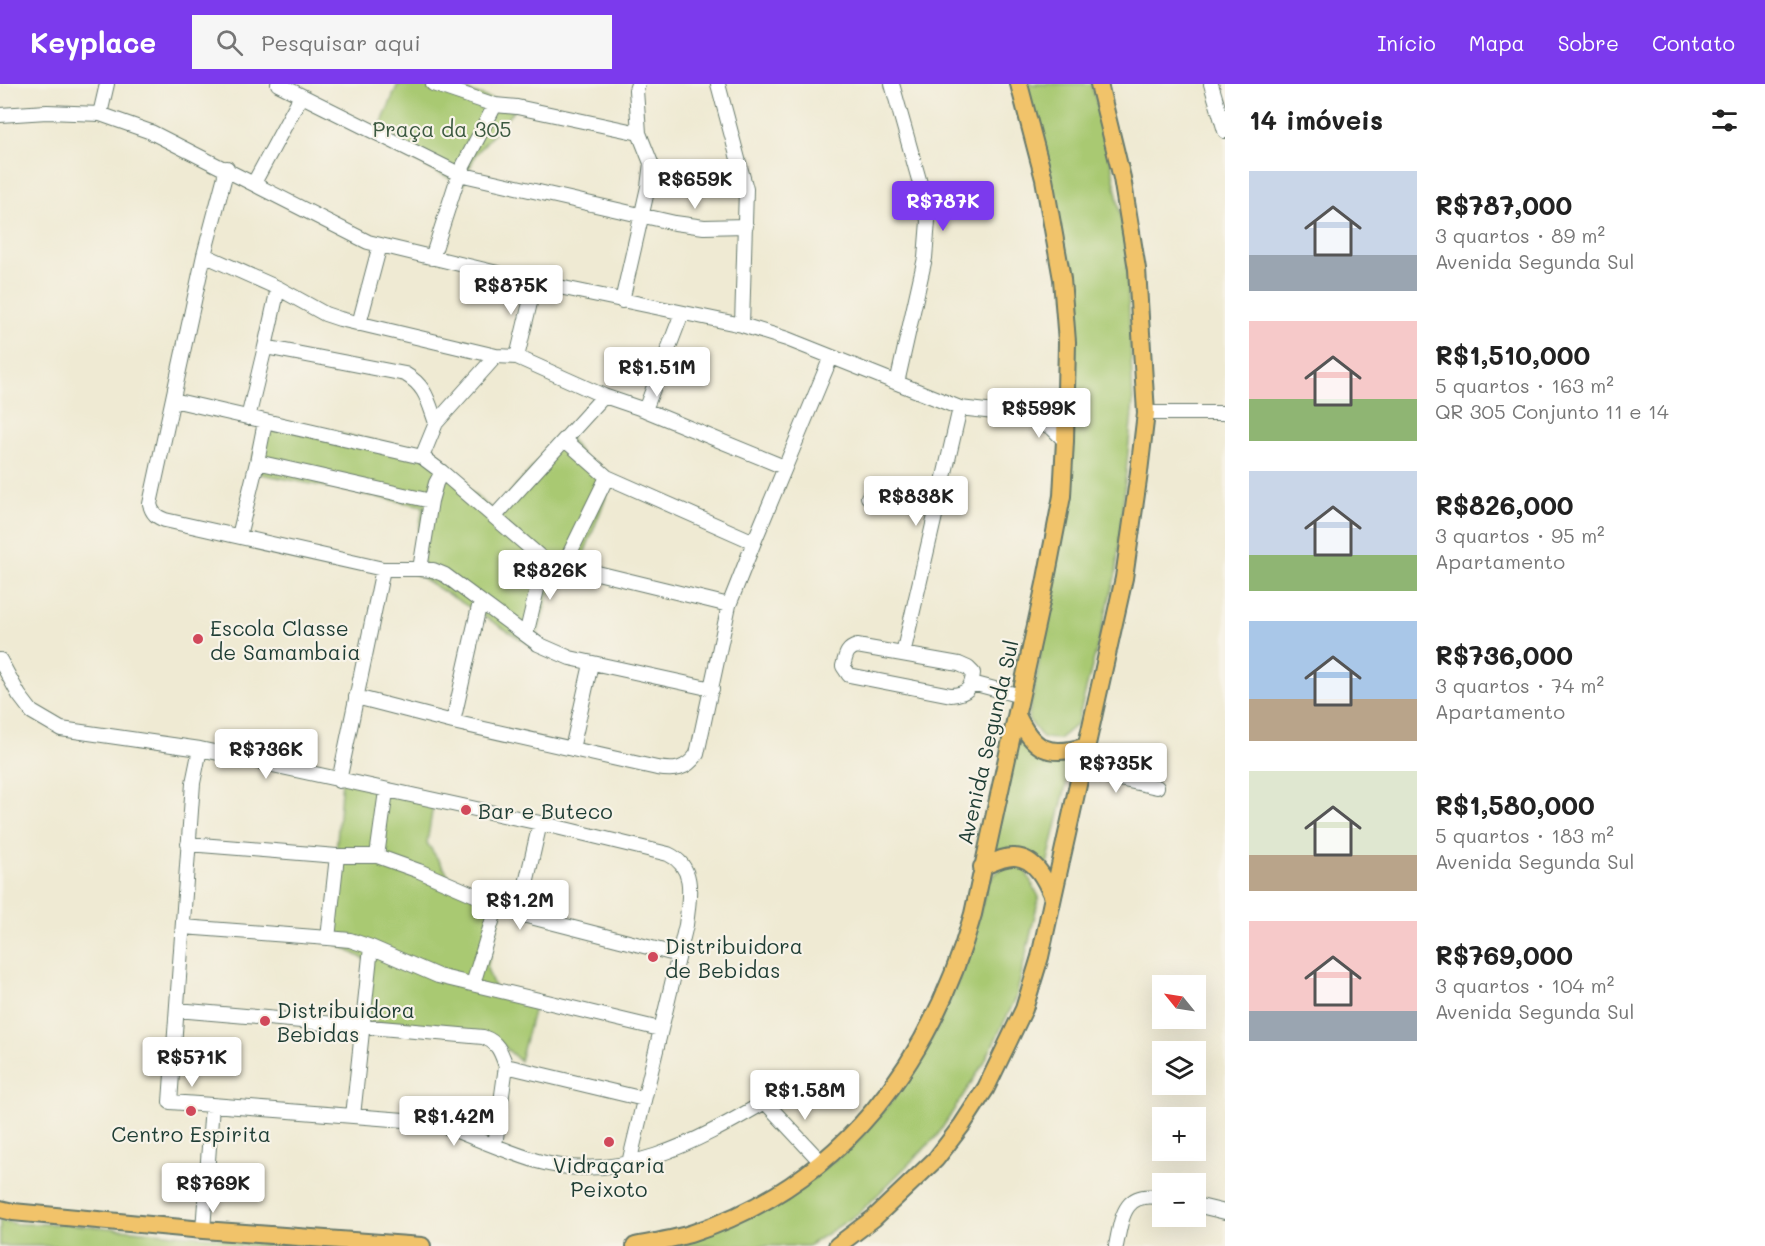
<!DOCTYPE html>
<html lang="pt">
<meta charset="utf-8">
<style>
:root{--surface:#fff;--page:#f6f6f6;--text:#222;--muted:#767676;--accent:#7c3aed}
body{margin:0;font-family:Mali,sans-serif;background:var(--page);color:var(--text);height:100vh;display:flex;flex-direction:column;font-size:22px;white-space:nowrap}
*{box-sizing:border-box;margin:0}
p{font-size:20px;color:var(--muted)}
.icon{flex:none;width:33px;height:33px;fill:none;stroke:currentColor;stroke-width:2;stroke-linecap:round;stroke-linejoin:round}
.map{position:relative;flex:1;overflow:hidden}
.side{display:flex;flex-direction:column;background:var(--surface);width:540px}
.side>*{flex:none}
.needle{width:39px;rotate:300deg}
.buttons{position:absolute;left:1152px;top:891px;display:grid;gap:12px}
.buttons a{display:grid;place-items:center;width:54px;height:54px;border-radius:0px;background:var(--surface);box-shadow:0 6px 24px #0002;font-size:30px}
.price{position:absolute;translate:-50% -51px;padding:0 14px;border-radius:6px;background:#fff;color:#222;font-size:20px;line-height:39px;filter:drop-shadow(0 2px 3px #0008)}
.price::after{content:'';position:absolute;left:50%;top:36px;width:18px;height:14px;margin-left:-9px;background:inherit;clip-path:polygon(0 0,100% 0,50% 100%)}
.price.current{background:var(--accent);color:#fff}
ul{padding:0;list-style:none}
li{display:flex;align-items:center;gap:18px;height:150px;padding:0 24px}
li span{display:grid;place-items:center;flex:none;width:168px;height:120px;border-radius:0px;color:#555}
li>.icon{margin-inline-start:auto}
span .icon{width:72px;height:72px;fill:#fffc;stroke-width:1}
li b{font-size:26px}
h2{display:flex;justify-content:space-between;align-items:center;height:72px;padding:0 24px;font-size:26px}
header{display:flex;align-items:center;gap:36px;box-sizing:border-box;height:84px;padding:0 30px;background:var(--accent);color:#fff}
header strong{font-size:28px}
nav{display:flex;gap:33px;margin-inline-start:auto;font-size:21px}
.search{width:420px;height:54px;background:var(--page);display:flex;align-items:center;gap:15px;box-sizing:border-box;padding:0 21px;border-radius:0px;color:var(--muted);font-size:22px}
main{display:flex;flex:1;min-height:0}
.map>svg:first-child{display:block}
.green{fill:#a9c972;stroke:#648353;stroke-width:1.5}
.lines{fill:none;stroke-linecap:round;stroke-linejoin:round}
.minor-casing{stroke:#687a6c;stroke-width:16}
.major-casing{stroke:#687a6c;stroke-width:20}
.minor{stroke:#fff;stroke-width:14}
.major{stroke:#f1c36a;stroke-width:16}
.poi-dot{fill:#d1495b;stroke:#f7f3e8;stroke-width:2}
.labels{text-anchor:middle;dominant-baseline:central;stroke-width:4.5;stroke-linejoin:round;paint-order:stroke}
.park-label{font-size:21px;fill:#3b5940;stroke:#f7f3e8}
.poi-label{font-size:21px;fill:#1f3d34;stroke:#f7f3e8;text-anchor:start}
.street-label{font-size:21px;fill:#1f3d34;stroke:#f7f3e8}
</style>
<header>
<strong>Keyplace</strong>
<div class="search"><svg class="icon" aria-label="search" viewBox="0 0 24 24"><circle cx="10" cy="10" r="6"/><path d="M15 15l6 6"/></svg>Pesquisar aqui</div>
<nav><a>Início</a><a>Mapa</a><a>Sobre</a><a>Contato</a></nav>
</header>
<main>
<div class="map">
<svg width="1225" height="1162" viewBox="0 0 1225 1162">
<rect width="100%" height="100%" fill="#f7f3e8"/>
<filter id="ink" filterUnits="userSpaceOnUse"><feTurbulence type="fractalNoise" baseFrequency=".0167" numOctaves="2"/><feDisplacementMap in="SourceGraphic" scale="12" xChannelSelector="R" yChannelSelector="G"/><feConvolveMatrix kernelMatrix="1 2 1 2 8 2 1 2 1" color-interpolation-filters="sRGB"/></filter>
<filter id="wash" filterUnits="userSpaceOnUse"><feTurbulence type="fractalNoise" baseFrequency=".008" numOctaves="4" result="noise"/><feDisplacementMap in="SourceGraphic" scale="24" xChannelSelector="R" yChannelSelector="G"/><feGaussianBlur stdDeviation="1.35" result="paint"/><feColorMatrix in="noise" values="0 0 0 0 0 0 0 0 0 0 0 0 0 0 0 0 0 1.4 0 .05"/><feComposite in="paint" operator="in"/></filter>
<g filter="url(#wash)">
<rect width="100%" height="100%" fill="#efead3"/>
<path class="green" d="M 398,0 L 446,0 L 517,23 L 475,71 L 463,102 L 375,55 Z
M 1025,0 L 1091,0 L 1106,49 L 1126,163 L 1133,318 L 1116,490 L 1077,640 L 1059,655 L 1043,654 L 1028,635 L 1040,574 L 1043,530 L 1072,246 Z
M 262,335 L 418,365 L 494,427 L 565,347 L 608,408 L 575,493 L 548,511 L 535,564 L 412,488 L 423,422 L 250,388 Z
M 1017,653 C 1034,674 1046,681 1073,672 L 1044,793 L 1024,769 L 1011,764 L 992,767 Z
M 342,695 L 434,716 L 427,759 L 453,798 L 504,814 L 487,884 L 496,908 L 536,916 L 520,977 L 495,954 L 364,937 L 371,879 L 329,856 Z
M 1014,782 L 1025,786 L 1039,813 L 1016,914 L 984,979 L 937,1052 L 858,1130 L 808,1162 L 660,1162 L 809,1096 L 856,1059 L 894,1014 L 936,947 L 965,881 L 988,798 L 1000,785 Z
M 0,1136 L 17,1140 L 66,1140 L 310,1162 L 0,1162 Z"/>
</g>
<g filter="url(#ink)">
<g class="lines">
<g class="minor-casing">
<path id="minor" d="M 278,0 L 459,90 L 675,139 L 704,143 L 746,142
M 433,0 L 495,21 L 517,23 L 639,49
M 718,0 L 746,105 L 742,241
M 892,0 L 923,110 L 928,137 L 925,174 L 897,299
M 1211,0 L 1225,47
M 100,30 L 107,0
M 0,31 L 47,28 L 100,30 L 151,48 L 368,158 L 535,198 L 742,241 L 787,255 L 960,324 L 1028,332 L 1045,327 L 1066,312
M 227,84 L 204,171 L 150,420 C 152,430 157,433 165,436 L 383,485 L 339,697
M 254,99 L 301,12
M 204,171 L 278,204 L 325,230 L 340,235 L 496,272
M 432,174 L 459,90 L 495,21
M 622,217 L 648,103 L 651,79 L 639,49 L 636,6 L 638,0
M 359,240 L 380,161
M 265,263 L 278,204
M 517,273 L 535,198
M 173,316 L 422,373 L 442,388 L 544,476 L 729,521
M 645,326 L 682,229
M 1146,329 L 1225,329
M 1028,332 L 1052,344 L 1065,357
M 248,334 L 265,263 L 405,290 C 426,302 428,317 436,339
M 565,356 L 607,393
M 422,373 L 436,339 L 496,272 L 517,273 L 604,312 L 645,326 L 784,383
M 257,378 L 265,338
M 868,413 L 936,427
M 431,417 L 436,399 L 442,388
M 495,432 L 604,312
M 239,452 L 257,378 L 431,417 L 420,485 L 433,486 L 445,491 L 538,560 L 570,574 L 712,605
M 564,481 L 607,393 L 754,458
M 383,485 L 420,485
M 526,551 L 544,476
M 857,562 L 959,580 L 968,584 L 973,589 C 972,604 967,610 951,611 L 849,591 L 843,582 C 846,572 846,565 857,562 Z
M 903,570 L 960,324
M 0,576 L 19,611 L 32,628 L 61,645 L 200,665 L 540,739 L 668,770 C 697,783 689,815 686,841 L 629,1079
M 972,599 L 1021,612
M 356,613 L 453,638 L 657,684 C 674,687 686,686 697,670 L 729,521 L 754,458 L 831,273
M 453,638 L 480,518
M 200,665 L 193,699 L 170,1018 L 212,1021
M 572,665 L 591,580
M 1081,687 L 1157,703
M 188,760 L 337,772
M 377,772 L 419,787 L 519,830 L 679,871
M 519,830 L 540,739
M 183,843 L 328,854
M 371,863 L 438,892 L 660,945
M 473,900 L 497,821
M 177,926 L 483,953 C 498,958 501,968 506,982 L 644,1015
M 353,1032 L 371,863 L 350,856 L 328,854 L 337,772 L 377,772 L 386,707
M 495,1061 L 506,982
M 1196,1121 L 1225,1128
M 203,1146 L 212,1021 L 430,1038 L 439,1040 C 471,1052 504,1067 537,1077 C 619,1101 696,1058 765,1018 L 821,1078
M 1116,1162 C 1122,1132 1124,1106 1162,1114"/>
</g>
<g class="major-casing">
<path id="major" d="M 1017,631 C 1033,666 1049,674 1086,662
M 982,783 C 992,779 1004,772 1015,773 C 1036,774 1046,797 1053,813
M 0,1125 L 13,1128 L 203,1146 L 422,1162
M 635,1162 C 654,1158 675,1155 693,1149 C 843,1099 932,977 973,830 L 1045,500 L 1062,412 L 1065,357 L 1067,258 L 1062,195 L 1044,95 L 1019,0
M 837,1162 L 874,1134 L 936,1075 L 962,1041 L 986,1004 L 1024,925 L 1040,873 L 1053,813 L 1124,494 L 1138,396 L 1146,329 L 1137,185 L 1122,94 L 1099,0"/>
</g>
<use href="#minor" class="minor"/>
<use href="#major" class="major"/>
</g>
</g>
<g class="poi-dot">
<circle cx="198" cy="555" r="6"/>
<circle cx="466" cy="726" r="6"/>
<circle cx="653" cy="873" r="6"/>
<circle cx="265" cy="937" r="6"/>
<circle cx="191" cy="1027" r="6"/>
<circle cx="609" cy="1058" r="6"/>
</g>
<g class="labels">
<g class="park-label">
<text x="442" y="44">Praça da 305</text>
</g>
<g class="poi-label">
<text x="210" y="543">Escola Classe<tspan x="210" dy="24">de Samambaia</tspan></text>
<text x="478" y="726">Bar e Buteco</text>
<text x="665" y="861">Distribuidora<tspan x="665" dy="24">de Bebidas</tspan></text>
<text x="277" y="925">Distribuidora<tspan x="277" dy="24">Bebidas</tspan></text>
<text x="191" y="1049" text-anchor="middle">Centro Espirita</text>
<text x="609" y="1080" text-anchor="middle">Vidraçaria<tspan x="609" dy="24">Peixoto</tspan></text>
</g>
<g class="street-label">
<text transform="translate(987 658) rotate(-77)">Avenida Segunda Sul</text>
</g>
</g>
</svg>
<div class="buttons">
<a><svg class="needle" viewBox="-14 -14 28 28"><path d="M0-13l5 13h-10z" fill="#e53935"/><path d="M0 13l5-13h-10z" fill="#767676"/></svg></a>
<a><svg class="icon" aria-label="layers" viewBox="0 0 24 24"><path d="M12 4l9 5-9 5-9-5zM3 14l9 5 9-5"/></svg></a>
<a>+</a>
<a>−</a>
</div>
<b class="price" style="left:695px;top:126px">R$659K</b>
<b class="price current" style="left:943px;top:148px">R$787K</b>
<b class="price" style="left:511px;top:232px">R$875K</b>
<b class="price" style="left:657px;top:314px">R$1.51M</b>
<b class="price" style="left:1039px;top:355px">R$599K</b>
<b class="price" style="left:916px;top:443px">R$838K</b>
<b class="price" style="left:550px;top:517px">R$826K</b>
<b class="price" style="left:266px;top:696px">R$736K</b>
<b class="price" style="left:1116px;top:710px">R$735K</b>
<b class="price" style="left:520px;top:847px">R$1.2M</b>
<b class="price" style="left:192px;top:1004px">R$571K</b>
<b class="price" style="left:805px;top:1037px">R$1.58M</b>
<b class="price" style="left:454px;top:1063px">R$1.42M</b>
<b class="price" style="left:213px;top:1130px">R$769K</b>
</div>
<section class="side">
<h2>14 imóveis<svg class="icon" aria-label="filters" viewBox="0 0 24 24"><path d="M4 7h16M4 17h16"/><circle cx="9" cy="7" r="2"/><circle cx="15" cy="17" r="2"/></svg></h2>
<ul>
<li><span style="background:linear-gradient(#c9d6e8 70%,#9aa5b1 0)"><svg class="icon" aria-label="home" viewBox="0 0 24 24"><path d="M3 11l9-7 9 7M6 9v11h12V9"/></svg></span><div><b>R$787,000</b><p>3 quartos · 89 m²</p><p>Avenida Segunda Sul</p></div></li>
<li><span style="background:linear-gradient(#f6c9c9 65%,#8fb573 0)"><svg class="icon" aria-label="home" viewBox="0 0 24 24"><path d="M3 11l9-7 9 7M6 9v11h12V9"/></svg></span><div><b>R$1,510,000</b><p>5 quartos · 163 m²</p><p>QR 305 Conjunto 11 e 14</p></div></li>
<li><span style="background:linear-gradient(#c9d6e8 70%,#8fb573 0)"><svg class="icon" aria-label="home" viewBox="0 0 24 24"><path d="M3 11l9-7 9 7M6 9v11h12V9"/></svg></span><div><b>R$826,000</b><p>3 quartos · 95 m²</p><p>Apartamento</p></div></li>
<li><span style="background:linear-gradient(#a9c7e8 65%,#b9a48a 0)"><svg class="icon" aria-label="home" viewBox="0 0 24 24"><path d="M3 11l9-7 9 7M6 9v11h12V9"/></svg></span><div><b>R$736,000</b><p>3 quartos · 74 m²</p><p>Apartamento</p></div></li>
<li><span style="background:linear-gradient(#dfe7d0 70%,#b9a48a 0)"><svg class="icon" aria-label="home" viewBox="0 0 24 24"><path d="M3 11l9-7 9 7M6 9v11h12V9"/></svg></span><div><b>R$1,580,000</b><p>5 quartos · 183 m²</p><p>Avenida Segunda Sul</p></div></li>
<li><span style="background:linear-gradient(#f6c9c9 75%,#9aa5b1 0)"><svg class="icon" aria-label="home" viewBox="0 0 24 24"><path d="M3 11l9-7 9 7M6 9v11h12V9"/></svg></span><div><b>R$769,000</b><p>3 quartos · 104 m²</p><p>Avenida Segunda Sul</p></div></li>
</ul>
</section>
</main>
